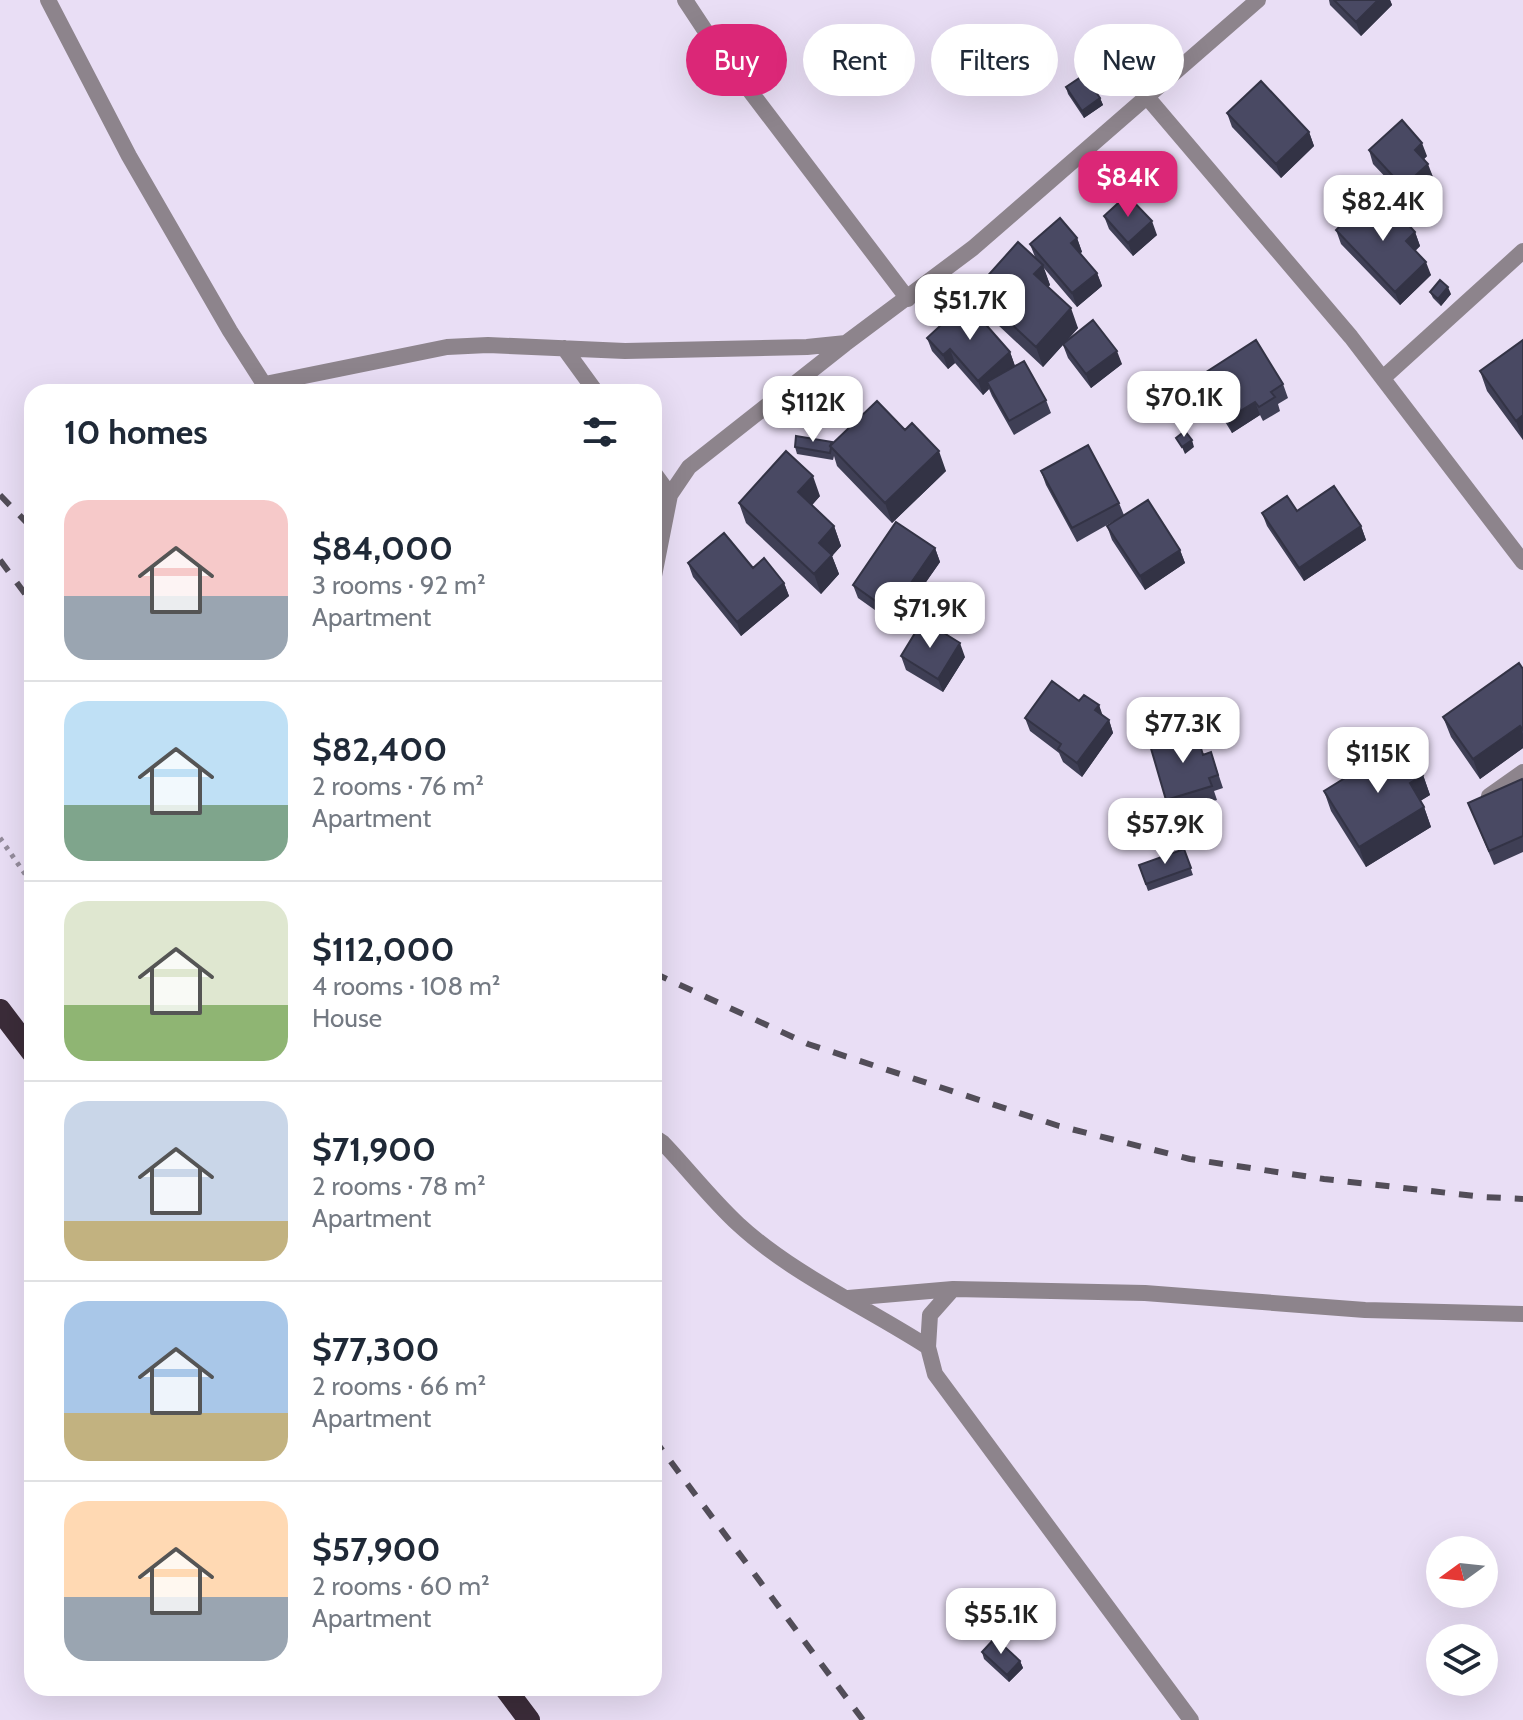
<!DOCTYPE html>
<meta charset="utf-8">
<style>
:root{--surface:#fff;--page:#f2f2f3;--text:#1f2937;--muted:#747a83;--line:#e0e1e3;--accent:#db2777}
body{margin:0;font-family:Cabin,sans-serif;background:var(--page);color:var(--text);height:100vh;display:flex;flex-direction:column;font-size:30px;white-space:nowrap}
*{box-sizing:border-box;margin:0}
p{font-size:26px;color:var(--muted)}
.icon{flex:none;width:44px;height:44px;fill:none;stroke:currentColor;stroke-width:2;stroke-linecap:round;stroke-linejoin:round}
.map{position:relative;flex:1;overflow:hidden}
.drawer{position:absolute;left:24px;top:384px;width:638px;height:1312px;display:flex;flex-direction:column;background:var(--surface);border-radius:24px;box-shadow:0 8px 32px #0002}
.drawer>*{flex:none}
.top-card{position:absolute;left:686px;top:24px;width:716px;height:72px;display:flex;gap:16px}
.needle{width:52px;rotate:255deg}
.buttons{position:absolute;left:1426px;top:1536px;display:grid;gap:16px}
.buttons a{display:grid;place-items:center;width:72px;height:72px;border-radius:50%;background:var(--surface);box-shadow:0 8px 32px #0002;font-size:40px}
.price{position:absolute;translate:-50% -68px;padding:0 18px;border-radius:16px;background:#fff;color:#222;font-size:26px;line-height:52px;filter:drop-shadow(0 2px 4px #0008)}
.price::after{content:'';position:absolute;left:50%;top:48px;width:24px;height:18px;margin-left:-12px;background:inherit;clip-path:polygon(0 0,100% 0,50% 100%)}
.price.current{background:var(--accent);color:#fff}
ul{padding:0;list-style:none}
li{display:flex;align-items:center;gap:24px;height:200px;padding:0 40px}
li+li{border-top:2px solid var(--line)}
li span{display:grid;place-items:center;flex:none;width:224px;height:160px;border-radius:24px;color:#555}
li>.icon{margin-inline-start:auto}
span .icon{width:96px;height:96px;fill:#fffc;stroke-width:1}
li b{font-size:34px}
h2{display:flex;justify-content:space-between;align-items:center;height:96px;padding:0 40px;font-size:34px}
.chip{padding:0 28px;border-radius:36px;background:var(--surface);box-shadow:0 8px 32px #0002;font-size:28px;line-height:72px}
.chip.current{background:var(--accent);color:#fff}
.map>svg:first-child{display:block}
.lines{fill:none;stroke-linecap:round;stroke-linejoin:round}
.path{stroke:#948c9c;stroke-width:5;stroke-dasharray:4 6;stroke-linecap:butt}
.minor{stroke:#8d848c;stroke-width:16}
.trunk{stroke:#3b2c39;stroke-width:22}
.rail{stroke:#524d58;stroke-width:6;stroke-dasharray:14 14;stroke-linecap:butt}
.wall{fill:#3f3f55}
.shaded-wall{fill:#333345}
.building{fill:#494963;stroke:#333345;stroke-width:2}
</style>
<div class="map">
<svg width="1523" height="1720" viewBox="0 0 1523 1720">
<rect width="100%" height="100%" fill="#e9def5"/>
<g class="lines">
<path class="path" d="M 0,838 L 32,884"/>
<path class="minor" d="M 48,0 L 129,156 L 230,331 L 269,392
M 685,0 L 712,41 L 908,299
M 1147,97 L 1351,337 L 1523,562
M 564,348 L 596,392
M 1383,378 L 1523,251
M 265,384 L 447,347 L 488,345 L 625,351 L 807,347 L 846,343 L 973,248 L 1258,0
M 654,473 L 670,495
M 654,576 L 670,495 L 689,467 L 845,344
M 1489,796 L 1523,772
M 654,1137 L 663,1143 C 688,1169 711,1199 738,1224 C 792,1274 866,1307 928,1347
M 848,1298 L 953,1289
M 1191,1720 L 935,1374 L 928,1347 L 930,1315 L 953,1289 L 1145,1293 L 1365,1310 L 1523,1314"/>
<path class="trunk" d="M 0,1010 L 32,1052
M 505,1688 L 529,1720"/>
<path class="rail" d="M 0,495 L 32,528
M 0,560 L 32,603
M 654,973 L 808,1044 L 1059,1126 L 1190,1159 L 1324,1179 L 1484,1197 L 1523,1199
M 654,1439 L 863,1720"/>
</g>
<path class="wall" d="M 1329,0 L 1390,0 L 1392,5 L 1361,36 L 1330,5 Z
M 1066,87 L 1100,98 L 1103,105 L 1084,118 L 1068,94 Z
M 1227,113 L 1309,132 L 1314,146 L 1281,178 L 1232,127 Z
M 1369,150 L 1427,156 L 1424,159 L 1433,177 L 1408,201 L 1373,164 Z
M 1381,215 L 1415,232 L 1420,246 L 1415,251 L 1431,275 L 1400,305 L 1341,244 L 1336,230 Z
M 1104,216 L 1157,235 L 1133,256 L 1109,229 Z
M 1077,238 L 1082,252 L 1080,253 L 1097,273 L 1102,286 L 1077,307 L 1043,267 L 1050,285 L 1048,287 L 1078,328 L 1066,342 L 1122,364 L 1091,388 L 1068,358 L 1063,345 L 1043,367 L 982,310 L 975,290 L 1039,262 L 1035,257 L 1030,244 Z
M 1430,292 L 1451,294 L 1441,306 L 1433,298 Z
M 927,338 L 1010,352 L 1015,366 L 1046,400 L 1051,413 L 1014,435 L 992,396 L 989,389 L 983,395 L 955,363 L 948,369 L 932,351 Z
M 1523,340 L 1523,440 L 1487,391 L 1480,371 Z
M 1200,376 L 1283,384 L 1288,398 L 1278,404 L 1280,411 L 1263,421 L 1260,415 L 1232,433 L 1205,389 Z
M 905,430 L 946,471 L 892,523 L 837,466 L 834,456 L 833,460 L 797,454 L 795,447 L 833,444 Z
M 1041,471 L 1119,503 L 1124,515 L 1180,550 L 1185,563 L 1145,590 L 1112,540 L 1107,526 L 1114,521 L 1077,542 L 1046,485 Z
M 820,496 L 812,505 L 834,526 L 841,546 L 832,556 L 839,574 L 821,594 L 746,523 L 739,503 Z
M 1297,511 L 1361,526 L 1366,540 L 1304,581 L 1267,526 L 1262,513 Z
M 935,548 L 940,562 L 896,625 L 858,598 L 853,585 Z
M 688,563 L 753,568 L 784,583 L 789,596 L 741,636 L 693,577 Z
M 901,656 L 965,657 L 943,692 L 906,670 Z
M 1523,669 L 1523,748 L 1480,779 L 1451,737 L 1443,717 Z
M 1079,701 L 1099,705 L 1102,716 L 1109,720 L 1113,733 L 1082,777 L 1063,762 L 1059,753 L 1030,731 L 1025,718 Z
M 1211,752 L 1223,788 L 1214,791 L 1217,800 L 1170,814 L 1166,800 L 1203,754 Z
M 1423,775 L 1430,795 L 1420,801 L 1424,807 L 1431,827 L 1366,867 L 1331,811 L 1324,791 Z
M 1523,781 L 1523,852 L 1494,865 L 1468,803 Z
M 1184,849 L 1193,875 L 1148,891 L 1139,865 Z
M 982,1652 L 1020,1661 L 1023,1668 L 1009,1682 L 984,1659 Z"/>
<path class="shaded-wall" d="M 1378,0 L 1390,0 L 1392,5 L 1361,36 L 1356,22 Z
M 1100,98 L 1103,105 L 1084,118 L 1082,111 Z
M 1309,132 L 1314,146 L 1281,178 L 1276,164 Z
M 1422,143 L 1427,156 L 1420,163 L 1415,150 Z
M 1428,164 L 1433,177 L 1408,201 L 1403,187 Z
M 1152,221 L 1157,235 L 1133,256 L 1128,243 Z
M 1415,232 L 1420,246 L 1411,255 L 1406,241 Z
M 1077,238 L 1082,252 L 1076,256 L 1071,243 Z
M 1426,262 L 1431,275 L 1400,305 L 1395,292 Z
M 1043,265 L 1050,285 L 1041,294 L 1034,274 Z
M 1097,273 L 1102,286 L 1077,307 L 1072,293 Z
M 1448,287 L 1451,294 L 1441,306 L 1438,299 Z
M 1071,308 L 1078,328 L 1043,367 L 1036,347 Z
M 950,349 L 955,363 L 948,369 L 943,355 Z
M 1117,351 L 1122,364 L 1091,388 L 1086,374 Z
M 1010,352 L 1015,366 L 987,382 L 989,389 L 983,395 L 978,381 Z
M 1255,402 L 1260,415 L 1232,433 L 1227,419 Z
M 1523,415 L 1523,440 L 1516,421 Z
M 1192,440 L 1194,447 L 1185,454 L 1182,447 Z
M 939,451 L 946,471 L 892,523 L 885,503 Z
M 813,476 L 820,496 L 806,512 L 798,492 Z
M 834,526 L 841,546 L 832,556 L 839,574 L 821,594 L 814,574 L 819,543 Z
M 1361,526 L 1366,540 L 1304,581 L 1299,568 Z
M 935,548 L 940,562 L 896,625 L 891,612 Z
M 1180,550 L 1185,563 L 1145,590 L 1140,576 Z
M 784,583 L 789,596 L 741,636 L 737,622 Z
M 960,643 L 965,657 L 943,692 L 938,679 Z
M 1099,705 L 1104,719 L 1095,710 Z
M 1109,720 L 1113,733 L 1082,777 L 1077,763 Z
M 1520,726 L 1523,734 L 1523,748 L 1480,779 L 1473,759 Z
M 1423,775 L 1430,795 L 1417,803 L 1410,783 Z
M 1424,807 L 1431,827 L 1366,867 L 1359,847 Z
M 1020,1661 L 1023,1668 L 1009,1682 L 1007,1675 Z"/>
<path class="building" d="M 1334,0 L 1378,0 L 1356,22 Z
M 1084,75 L 1100,98 L 1082,111 L 1066,87 Z
M 1261,81 L 1309,132 L 1276,164 L 1227,113 Z
M 1402,120 L 1422,143 L 1415,150 L 1428,164 L 1403,187 L 1369,150 Z
M 1127,195 L 1152,221 L 1128,243 L 1104,216 Z
M 1367,200 L 1381,215 L 1391,206 L 1415,232 L 1406,241 L 1426,262 L 1395,292 L 1336,230 Z
M 1060,218 L 1077,238 L 1071,243 L 1097,273 L 1072,293 L 1030,244 Z
M 1018,242 L 1043,265 L 1034,274 L 1071,308 L 1036,347 L 975,290 Z
M 1440,280 L 1448,287 L 1438,299 L 1430,292 Z
M 966,302 L 1010,352 L 978,381 L 950,349 L 943,355 L 927,338 Z
M 1093,320 L 1117,351 L 1086,374 L 1063,344 Z
M 1256,340 L 1283,384 L 1271,392 L 1275,397 L 1259,407 L 1255,402 L 1227,419 L 1200,376 Z
M 1523,340 L 1523,415 L 1516,421 L 1480,371 Z
M 1024,361 L 1046,400 L 1009,421 L 987,382 Z
M 877,401 L 905,430 L 912,423 L 939,451 L 885,503 L 830,446 Z
M 1185,431 L 1192,440 L 1182,447 L 1176,438 Z
M 796,436 L 832,442 L 830,446 L 831,448 L 830,453 L 795,447 Z
M 1088,445 L 1119,503 L 1072,528 L 1041,471 Z
M 786,451 L 813,476 L 798,492 L 834,526 L 819,543 L 832,555 L 814,574 L 739,503 Z
M 1334,486 L 1361,526 L 1299,568 L 1262,513 L 1287,496 L 1297,511 Z
M 1148,500 L 1180,550 L 1140,576 L 1107,526 Z
M 896,522 L 935,548 L 891,612 L 853,585 Z
M 724,533 L 753,568 L 764,558 L 784,583 L 737,622 L 688,563 Z
M 923,620 L 960,643 L 938,679 L 901,656 Z
M 1519,663 L 1523,669 L 1523,730 L 1520,726 L 1473,759 L 1443,717 Z
M 1052,681 L 1079,701 L 1084,695 L 1099,705 L 1095,710 L 1109,720 L 1077,763 L 1058,749 L 1061,744 L 1025,718 Z
M 1195,728 L 1203,755 L 1211,752 L 1218,775 L 1209,778 L 1212,786 L 1166,800 L 1150,745 Z
M 1403,742 L 1423,775 L 1410,783 L 1424,807 L 1359,847 L 1324,791 Z
M 1522,779 L 1523,781 L 1523,836 L 1489,851 L 1468,803 Z
M 1184,849 L 1191,868 L 1146,884 L 1139,865 Z
M 995,1638 L 1020,1661 L 1007,1675 L 982,1652 Z"/>
</svg>
<div class="buttons">
<a><svg class="needle" viewBox="-14 -14 28 28"><path d="M0-13l5 13h-10z" fill="#e53935"/><path d="M0 13l5-13h-10z" fill="#747a83"/></svg></a>
<a><svg class="icon" aria-label="layers" viewBox="0 0 24 24"><path d="M12 4l9 5-9 5-9-5zM3 14l9 5 9-5"/></svg></a>
</div>
<b class="price current" style="left:1128px;top:219px">$84K</b>
<b class="price" style="left:1383px;top:243px">$82.4K</b>
<b class="price" style="left:970px;top:342px">$51.7K</b>
<b class="price" style="left:1184px;top:439px">$70.1K</b>
<b class="price" style="left:813px;top:444px">$112K</b>
<b class="price" style="left:930px;top:650px">$71.9K</b>
<b class="price" style="left:1183px;top:765px">$77.3K</b>
<b class="price" style="left:1378px;top:795px">$115K</b>
<b class="price" style="left:1165px;top:866px">$57.9K</b>
<b class="price" style="left:1001px;top:1656px">$55.1K</b>
<div class="top-card">
<a class="chip current">Buy</a>
<a class="chip">Rent</a>
<a class="chip">Filters</a>
<a class="chip">New</a>
</div>
<section class="drawer">
<h2>10 homes<svg class="icon" aria-label="filters" viewBox="0 0 24 24"><path d="M4 7h16M4 17h16"/><circle cx="9" cy="7" r="2"/><circle cx="15" cy="17" r="2"/></svg></h2>
<ul>
<li><span style="background:linear-gradient(#f6c9c9 60%,#9aa5b1 0)"><svg class="icon" aria-label="home" viewBox="0 0 24 24"><path d="M3 11l9-7 9 7M6 9v11h12V9"/></svg></span><div><b>$84,000</b><p>3 rooms · 92 m²</p><p>Apartment</p></div></li>
<li><span style="background:linear-gradient(#bfe0f5 65%,#7fa58c 0)"><svg class="icon" aria-label="home" viewBox="0 0 24 24"><path d="M3 11l9-7 9 7M6 9v11h12V9"/></svg></span><div><b>$82,400</b><p>2 rooms · 76 m²</p><p>Apartment</p></div></li>
<li><span style="background:linear-gradient(#dfe7d0 65%,#8fb573 0)"><svg class="icon" aria-label="home" viewBox="0 0 24 24"><path d="M3 11l9-7 9 7M6 9v11h12V9"/></svg></span><div><b>$112,000</b><p>4 rooms · 108 m²</p><p>House</p></div></li>
<li><span style="background:linear-gradient(#c9d6e8 75%,#c2b280 0)"><svg class="icon" aria-label="home" viewBox="0 0 24 24"><path d="M3 11l9-7 9 7M6 9v11h12V9"/></svg></span><div><b>$71,900</b><p>2 rooms · 78 m²</p><p>Apartment</p></div></li>
<li><span style="background:linear-gradient(#a9c7e8 70%,#c2b280 0)"><svg class="icon" aria-label="home" viewBox="0 0 24 24"><path d="M3 11l9-7 9 7M6 9v11h12V9"/></svg></span><div><b>$77,300</b><p>2 rooms · 66 m²</p><p>Apartment</p></div></li>
<li><span style="background:linear-gradient(#ffd9b3 60%,#9aa5b1 0)"><svg class="icon" aria-label="home" viewBox="0 0 24 24"><path d="M3 11l9-7 9 7M6 9v11h12V9"/></svg></span><div><b>$57,900</b><p>2 rooms · 60 m²</p><p>Apartment</p></div></li>
</ul>
</section>
</div>
